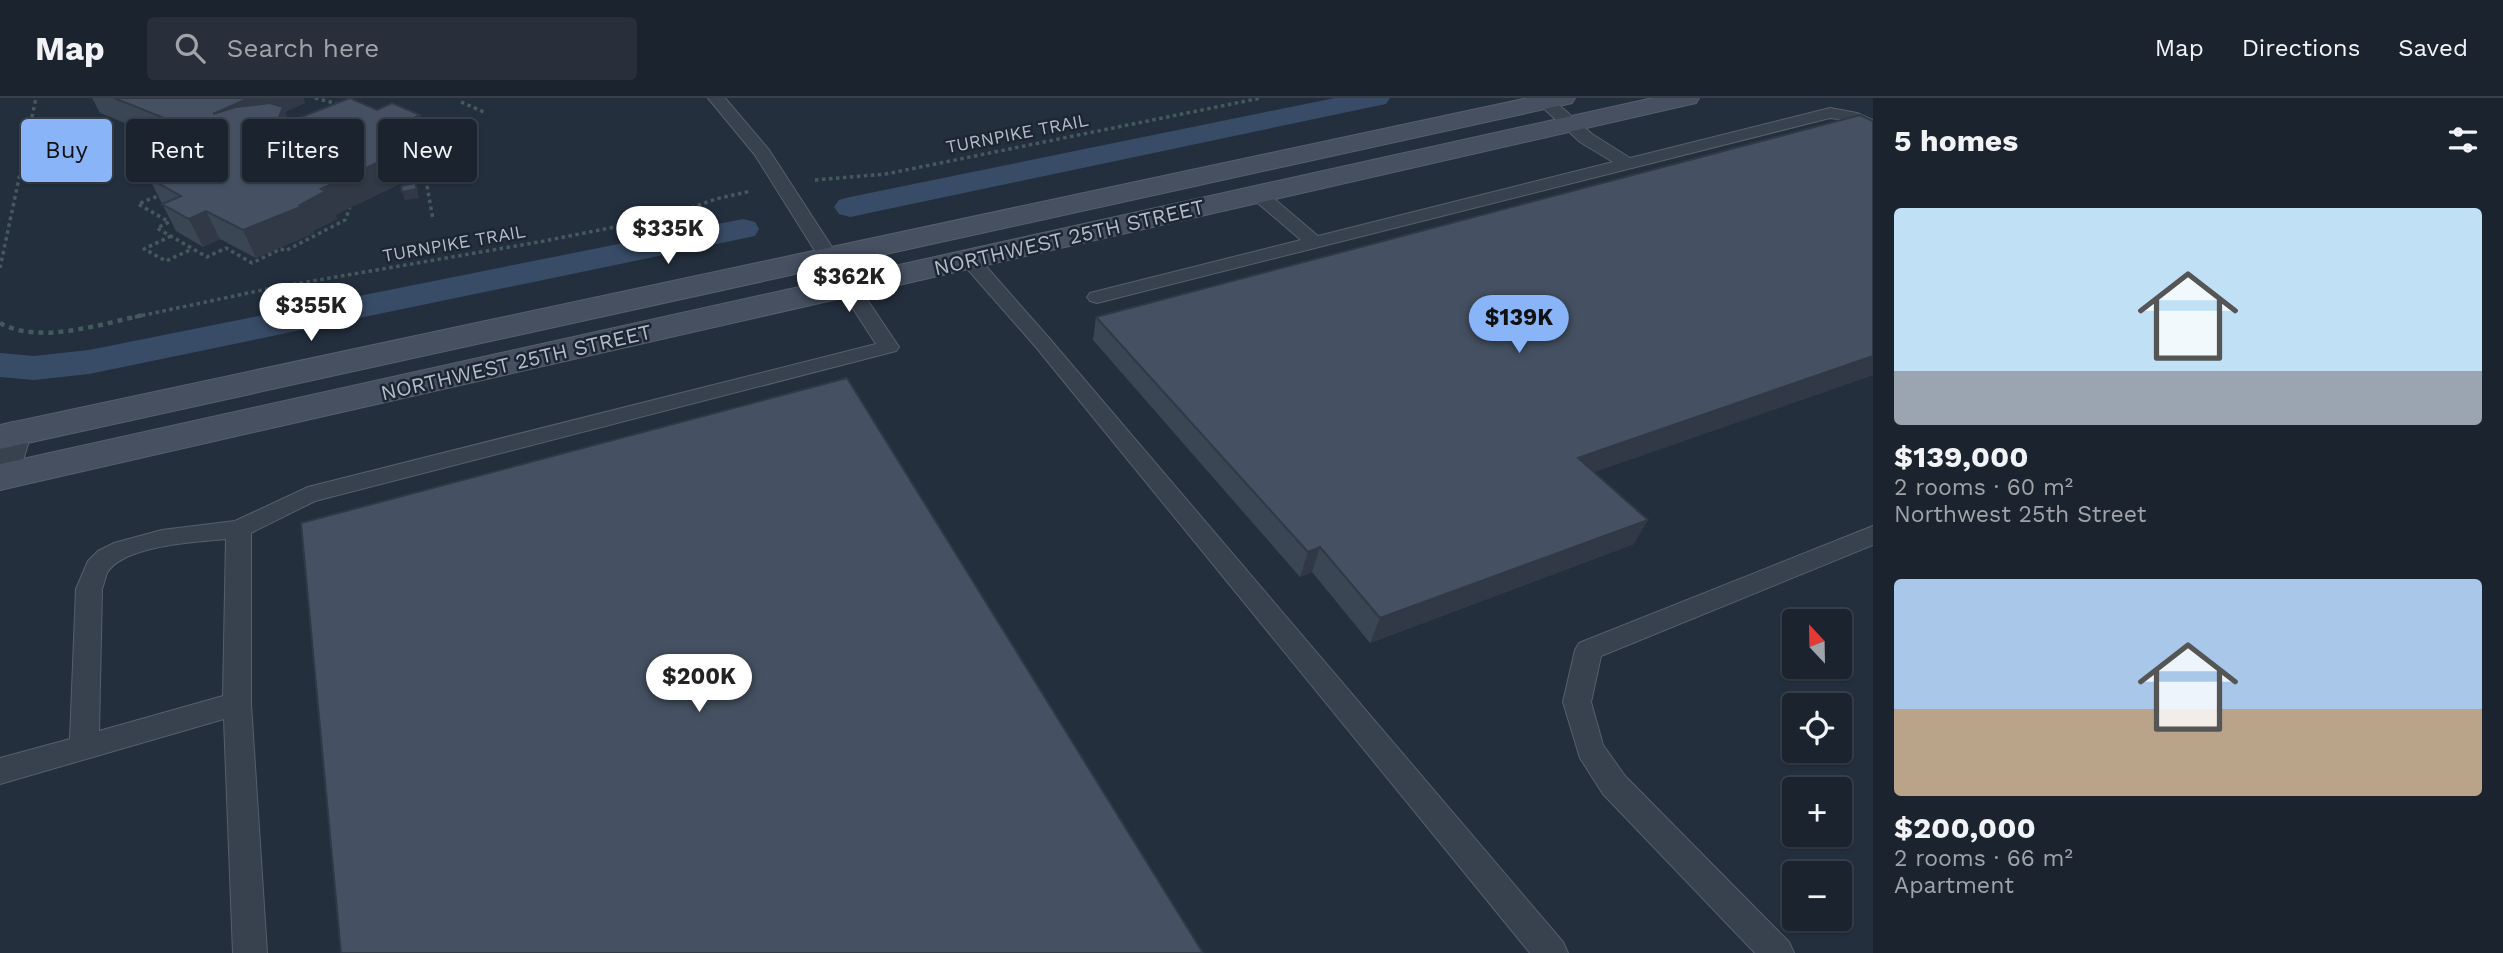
<!DOCTYPE html>
<meta charset="utf-8">
<style>
:root{--surface:#1b232e;--page:#282f3a;--text:#f1f3f6;--muted:#a0a4aa;--line:#39404a;--accent:#8ab4f8}
body{margin:0;font-family:"Work Sans",sans-serif;background:var(--page);color:var(--text);height:100vh;display:flex;flex-direction:column;font-size:26px;white-space:nowrap}
*{box-sizing:border-box;margin:0}
p{font-size:23px;color:var(--muted)}
.icon{flex:none;width:38px;height:38px;fill:none;stroke:currentColor;stroke-width:2;stroke-linecap:round;stroke-linejoin:round}
.map{position:relative;flex:1;overflow:hidden}
.details{display:flex;flex-direction:column;background:var(--surface);width:630px}
.details>*{flex:none}
.hud{position:absolute;left:21px;top:21px;width:665px;height:63px;display:flex;gap:14px}
.needle{width:46px;rotate:338deg}
.buttons{position:absolute;left:1782px;top:511px;display:grid;gap:14px}
.buttons a{display:grid;place-items:center;width:70px;height:70px;border-radius:7px;background:var(--surface);box-shadow:0 2px 5px #0004,0 0 0 2px var(--line);font-size:35px}
.price{position:absolute;translate:-50% -60px;padding:0 16px;border-radius:24px;background:#fff;color:#222;font-size:23px;line-height:46px;filter:drop-shadow(0 2px 4px #0008)}
.price::after{content:'';position:absolute;left:50%;top:42px;width:21px;height:16px;margin-left:-10px;background:inherit;clip-path:polygon(0 0,100% 0,50% 100%)}
.price.current{background:var(--accent);color:#111}
ul{padding:0;list-style:none}
li{display:grid;align-content:center;gap:14px;height:371px;padding:0 21px}
li span{display:grid;place-items:center;height:217px;border-radius:7px;color:#555}
li>.icon{margin-inline-start:auto}
span .icon{width:126px;height:126px;fill:#fffc;stroke-width:1}
li b{font-size:30px}
h2{display:flex;justify-content:space-between;align-items:center;height:84px;padding:0 21px;font-size:30px}
.chip{padding:0 24px;border-radius:7px;background:var(--surface);box-shadow:0 2px 5px #0004,0 0 0 2px var(--line);font-size:24px;line-height:63px}
.chip.current{background:var(--accent);color:#111}
header{display:flex;align-items:center;gap:42px;box-sizing:border-box;height:98px;padding:0 35px;background:var(--surface);border-bottom:2px solid var(--line)}
header strong{font-size:33px}
nav{display:flex;gap:38px;margin-inline-start:auto;font-size:24px}
.search{width:490px;height:63px;background:var(--page);display:flex;align-items:center;gap:18px;box-sizing:border-box;padding:0 24px;border-radius:7px;color:var(--muted);font-size:26px}
main{display:flex;flex:1;min-height:0}
.map>svg:first-child{display:block}
.lines{fill:none;stroke-linecap:round;stroke-linejoin:round}
.canal{fill:#394c67;fill-rule:evenodd}
.lane-casing{stroke:#565f6c;stroke-width:2}
.street-casing{stroke:#565f6c;stroke-width:2}
.secondary-casing{stroke:#565f6c;stroke-width:2}
.path-far1{stroke:#44595c;stroke-width:3.5;stroke-dasharray:3.5 3.5;stroke-linecap:butt}
.path{stroke:#44595c;stroke-width:4.5;stroke-dasharray:5 5;stroke-linecap:butt}
.lane{fill:#38414e;fill-rule:evenodd}
.street{fill:#38414e;fill-rule:evenodd}
.secondary{fill:#465061;fill-rule:evenodd}
.wall{fill:#3b4654}
.shaded-wall{fill:#303945}
.building{fill:#455162;stroke:#303945;stroke-width:2}
.labels{text-anchor:middle;dominant-baseline:central;stroke-width:5;stroke-linejoin:round;paint-order:stroke}
.far-street-label{font-size:18px;fill:#b4bcc9;stroke:#1d2633}
.street-label{font-size:21px;fill:#b4bcc9;stroke:#1d2633}
</style>
<header>
<strong>Map</strong>
<div class="search"><svg class="icon" aria-label="search" viewBox="0 0 24 24"><circle cx="10" cy="10" r="6"/><path d="M15 15l6 6"/></svg>Search here</div>
<nav><a>Map</a><a>Directions</a><a>Saved</a></nav>
</header>
<main>
<div class="map">
<svg width="1873" height="855" viewBox="0 0 1873 855">
<rect width="100%" height="100%" fill="#242f3e"/>
<g class="lines">
<path class="canal" d="M 1335,0 L 1390,0 L 1386,6 L 1376,8 L 850,119 L 839,116 L 834,109 L 839,102 L 850,99 Z
M 743,121 L 755,124 L 759,131 L 755,138 L 89,276 L 34,282 L 0,279 L 0,255 L 34,258 L 89,252 Z"/>
<g class="lane-casing">
<path id="lane" d="M 708,0 L 725,0 L 769,52 L 839,160 L 836,164 L 822,164 L 755,57 Z
M 1540,1 L 1552,1 L 1592,36 L 1630,60 L 1830,10 L 1857,15 L 1873,22 L 1873,33 L 1847,22 L 1830,20 L 1097,205 L 1090,203 L 1087,199 L 1090,195 L 1301,142 L 1253,101 L 1250,97 L 1253,93 L 1265,93 L 1318,138 L 1613,64 L 1580,44 L 1540,7 L 1538,4 Z
M 970,156 L 977,158 L 1049,240 L 1563,844 L 1568,855 L 1530,855 L 1035,248 L 963,166 L 960,162 L 963,158 Z
M 849,183 L 856,185 L 899,249 L 896,253 L 315,403 L 251,435 L 251,606 L 267,855 L 233,855 L 224,621 L 0,686 L 0,660 L 70,641 L 76,491 L 88,463 L 98,453 L 114,445 L 162,432 L 235,423 L 308,389 L 876,246 L 839,189 ZM 226,441 L 223,598 L 99,633 L 102,491 C 104,486 105,480 107,475 C 124,447 197,444 226,441 Z
M 1873,428 L 1873,447 L 1601,558 L 1591,604 L 1603,647 L 1625,678 L 1789,844 L 1794,855 L 1755,855 L 1603,696 L 1580,660 L 1563,604 L 1575,552 L 1579,545 Z"/>
</g>
<g class="street-casing">
<path id="street" d="M 13,324 L 26,328 L 31,336 L 18,379 L 13,388 L 0,392 L 0,328 Z"/>
</g>
<g class="secondary-casing">
<path id="secondary" d="M 1528,0 L 1575,0 L 1572,5 L 1563,7 L 0,351 L 0,327 Z
M 1653,0 L 1699,0 L 1696,5 L 1687,7 L 0,392 L 0,366 Z"/>
</g>
<path class="path-far1" d="M 315,0 L 338,6
M 461,4 L 486,15
M 432,41 L 444,46 L 450,72 L 425,76 L 433,122
M 180,63 L 187,68 C 176,78 164,82 150,75 L 159,66 Z
M 815,82 L 886,76 L 1261,0
M 163,96 L 138,106 L 169,124 L 157,130 L 207,159 L 226,150 L 252,165 L 281,151 L 285,153 L 345,122 L 350,110
M 171,138 L 144,151 L 166,163 L 192,151
M 0,170 L 36,0
M 135,219 L 272,190 L 539,144 L 665,119 L 716,101 L 751,93"/>
<path class="path" d="M 0,225 C 39,247 101,226 143,217"/>
<use href="#lane" class="lane"/>
<use href="#street" class="street"/>
<use href="#secondary" class="secondary"/>
</g>
<path class="wall" d="M 92,0 L 303,0 L 305,5 L 285,14 L 288,21 L 294,22 L 377,12 L 420,17 L 426,34 L 443,65 L 335,117 L 337,121 L 313,133 L 314,135 L 256,160 L 220,141 L 203,149 L 176,133 L 149,80 L 175,69 L 173,66 L 186,62 L 174,56 L 167,42 L 100,15 Z
M 1873,23 L 1873,277 L 1594,374 L 1634,446 L 1370,545 L 1312,474 L 1300,479 L 1093,242 L 1096,219 Z"/>
<path class="shaded-wall" d="M 249,0 L 303,0 L 305,5 L 285,14 L 293,35 L 213,16 Z
M 420,17 L 428,42 L 435,38 L 443,65 L 335,117 L 337,121 L 313,133 L 314,135 L 256,160 L 243,132 L 300,107 L 321,91 L 404,25 Z
M 417,91 L 419,100 L 405,102 L 402,94 Z
M 206,113 L 220,141 L 203,149 L 189,121 Z
M 1873,258 L 1873,277 L 1566,384 L 1578,360 Z
M 1648,422 L 1634,446 L 1370,545 L 1380,520 Z
M 1320,449 L 1312,474 L 1300,479 L 1308,454 Z"/>
<path class="building" d="M 114,0 L 249,0 L 213,16 L 236,9 L 270,5 L 283,9 L 279,19 L 294,22 L 350,0 L 377,12 L 392,5 L 420,17 L 404,25 L 435,38 L 321,91 L 326,93 L 300,107 L 303,108 L 243,132 L 206,113 L 189,121 L 162,106 L 181,98 L 149,80 L 177,68 L 173,66 L 211,53 L 161,29 L 174,24 Z
M 1860,17 L 1873,23 L 1873,258 L 1578,360 L 1648,422 L 1380,520 L 1320,449 L 1308,454 L 1096,219 Z
M 415,85 L 417,91 L 402,94 L 401,88 Z
M 847,280 L 1203,855 L 341,855 L 301,425 Z"/>
<g class="labels">
<g class="far-street-label">
<text transform="translate(1017 35) rotate(-11)">TURNPIKE TRAIL</text>
<text transform="translate(454 145) rotate(-10)">TURNPIKE TRAIL</text>
</g>
<g class="street-label">
<text transform="translate(1069 139) rotate(-13)">NORTHWEST 25TH STREET</text>
<text transform="translate(516 264) rotate(-13)">NORTHWEST 25TH STREET</text>
</g>
</g>
</svg>
<div class="buttons">
<a><svg class="needle" viewBox="-14 -14 28 28"><path d="M0-13l5 13h-10z" fill="#e53935"/><path d="M0 13l5-13h-10z" fill="#a0a4aa"/></svg></a>
<a><svg class="icon" aria-label="locate" viewBox="0 0 24 24"><circle cx="12" cy="12" r="6"/><path d="M12 2v4M12 18v4M2 12h4M18 12h4"/></svg></a>
<a>+</a>
<a>−</a>
</div>
<b class="price" style="left:668px;top:168px">$335K</b>
<b class="price" style="left:849px;top:216px">$362K</b>
<b class="price" style="left:311px;top:245px">$355K</b>
<b class="price current" style="left:1519px;top:257px">$139K</b>
<b class="price" style="left:699px;top:616px">$200K</b>
<div class="hud">
<a class="chip current">Buy</a>
<a class="chip">Rent</a>
<a class="chip">Filters</a>
<a class="chip">New</a>
</div>
</div>
<section class="details">
<h2>5 homes<svg class="icon" aria-label="filters" viewBox="0 0 24 24"><path d="M4 7h16M4 17h16"/><circle cx="9" cy="7" r="2"/><circle cx="15" cy="17" r="2"/></svg></h2>
<ul>
<li><span style="background:linear-gradient(#bfe0f5 75%,#9aa5b1 0)"><svg class="icon" aria-label="home" viewBox="0 0 24 24"><path d="M3 11l9-7 9 7M6 9v11h12V9"/></svg></span><div><b>$139,000</b><p>2 rooms · 60 m²</p><p>Northwest 25th Street</p></div></li>
<li><span style="background:linear-gradient(#a9c7e8 60%,#b9a48a 0)"><svg class="icon" aria-label="home" viewBox="0 0 24 24"><path d="M3 11l9-7 9 7M6 9v11h12V9"/></svg></span><div><b>$200,000</b><p>2 rooms · 66 m²</p><p>Apartment</p></div></li>
</ul>
</section>
</main>
